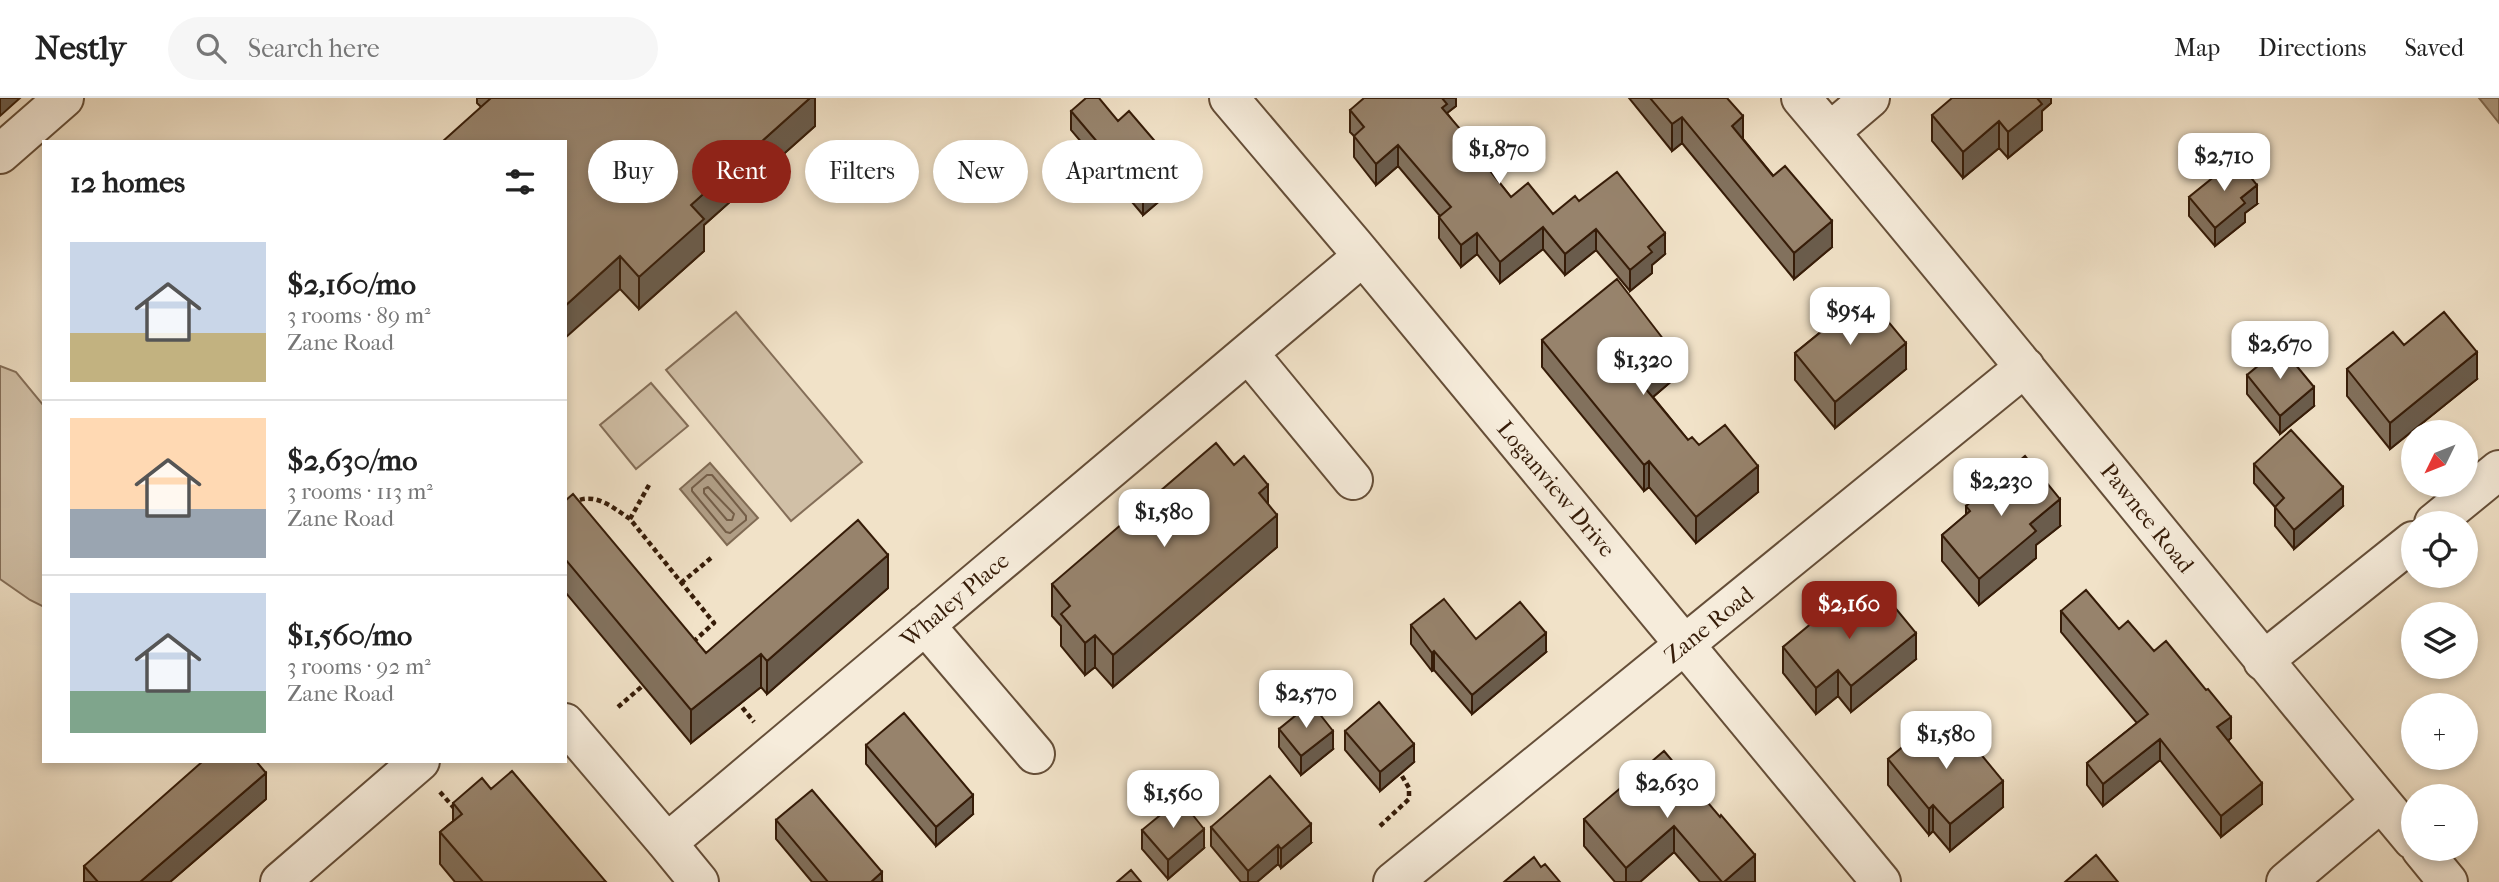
<!DOCTYPE html>
<meta charset="utf-8">
<style>
:root{--surface:#fff;--page:#f6f6f6;--text:#222;--muted:#767676;--line:#e0e0e0;--accent:#8f2418}
body{margin:0;font-family:"IM FELL French Canon",serif;background:var(--page);color:var(--text);height:100vh;display:flex;flex-direction:column;font-size:26px;white-space:nowrap}
*{box-sizing:border-box;margin:0}
p{font-size:23px;color:var(--muted)}
.icon{flex:none;width:38px;height:38px;fill:none;stroke:currentColor;stroke-width:2;stroke-linecap:round;stroke-linejoin:round}
.map{position:relative;flex:1;overflow:hidden}
.sheet{position:absolute;left:42px;top:42px;width:525px;height:623px;display:flex;flex-direction:column;background:var(--surface);border-radius:0px;box-shadow:0 4px 10px #0003}
.sheet>*{flex:none}
.top-card{position:absolute;left:588px;top:42px;width:665px;height:63px;display:flex;gap:14px}
.needle{width:46px;rotate:227deg}
.controls{position:absolute;left:2401px;top:322px;display:grid;gap:14px}
.controls a{display:grid;place-items:center;width:77px;height:77px;border-radius:50%;background:var(--surface);box-shadow:0 4px 10px #0003;font-size:35px}
.price{position:absolute;translate:-50% -60px;padding:0 16px;border-radius:14px;background:#fff;color:#222;font-size:23px;line-height:46px;filter:drop-shadow(0 2px 4px #0008)}
.price::after{content:'';position:absolute;left:50%;top:42px;width:21px;height:16px;margin-left:-10px;background:inherit;clip-path:polygon(0 0,100% 0,50% 100%)}
.price.selected{background:var(--accent);color:#fff}
ul{padding:0;list-style:none}
li{display:flex;align-items:center;gap:21px;height:175px;padding:0 28px}
li+li{border-top:2px solid var(--line)}
li span{display:grid;place-items:center;flex:none;width:196px;height:140px;border-radius:0px;color:#555}
li>.icon{margin-inline-start:auto}
span .icon{width:84px;height:84px;fill:#fffc;stroke-width:1}
li b{font-size:30px}
h2{display:flex;justify-content:space-between;align-items:center;height:84px;padding:0 28px;font-size:30px}
.chip{padding:0 24px;border-radius:32px;background:var(--surface);box-shadow:0 4px 10px #0003;font-size:24px;line-height:63px}
.chip.selected{background:var(--accent);color:#fff}
header{display:flex;align-items:center;gap:42px;box-sizing:border-box;height:98px;padding:0 35px;background:var(--surface);border-bottom:2px solid var(--line)}
header strong{font-size:33px}
nav{display:flex;gap:38px;margin-inline-start:auto;font-size:24px}
.search{width:490px;height:63px;background:var(--page);display:flex;align-items:center;gap:18px;box-sizing:border-box;padding:0 24px;border-radius:38px;color:var(--muted);font-size:26px}
.map>svg:first-child{display:block}
.green{fill:#d1c0a7;stroke:#846e58;stroke-width:2}
.water{fill:#b19f87;stroke:#806b54;stroke-width:2}
.lines{fill:none;stroke-linecap:round;stroke-linejoin:round}
.shore{stroke:#745e48;stroke-width:2}
.minor-casing{stroke:#654e38;stroke-width:42}
.path{stroke:#361c08;stroke-width:4.5;stroke-dasharray:5 3.5;stroke-linecap:butt}
.minor{stroke:#f6ecdb;stroke-width:38}
.wall{fill:#82715d;stroke:#361c08;stroke-width:2}
.shaded-wall{fill:#6a5c4c;stroke:#361c08;stroke-width:2}
.building{fill:#97836c;stroke:#361c08;stroke-width:2}
.labels{text-anchor:middle;dominant-baseline:central;stroke-width:5;stroke-linejoin:round;paint-order:stroke}
.street-label{font-size:23px;fill:#361c08;stroke:#f6ecdb}
</style>
<header>
<strong>Nestly</strong>
<div class="search"><svg class="icon" aria-label="search" viewBox="0 0 24 24"><circle cx="10" cy="10" r="6"/><path d="M15 15l6 6"/></svg>Search here</div>
<nav><a>Map</a><a>Directions</a><a>Saved</a></nav>
</header>
<div class="map">
<svg width="2499" height="784" viewBox="0 0 2499 784">
<rect width="100%" height="100%" fill="#f1e2c8"/>
<filter id="stains"><feTurbulence type="fractalNoise" baseFrequency=".00286" numOctaves="4"/><feColorMatrix values="0 0 0 0 .2 0 0 0 0 .09 0 0 0 0 .02 0 0 0 .5 -.17"/></filter>
<radialGradient id="worn" r=".72"><stop offset=".6" stop-color="#630" stop-opacity="0"/><stop offset="1" stop-color="#630" stop-opacity=".3"/></radialGradient>
<path class="green" d="M 736,214 L 862,364 L 791,423 L 666,272 Z
M 0,268 L 16,274 L 44,308 L 44,509 L 30,502 L 0,481 Z
M 651,285 L 688,328 L 636,371 L 600,327 Z"/>
<path class="water" d="M 2479,0 L 2499,0 L 2499,25 Z
M 710,365 L 758,420 L 727,447 L 680,391 Z"/>
<g class="lines">
<path class="shore" d="M 707,377 L 712,377 L 746,418 L 746,422 L 730,435 L 726,434 L 692,393 L 692,390 Z
M 708,389 L 734,416 L 732,422 L 727,422 L 704,395 L 704,391 Z"/>
<g class="minor-casing">
<path id="minor" d="M 1229,0 L 1353,146 L 1881,784
M 1801,0 C 2008,245 2207,496 2413,742
M 1830,34 L 1870,0
M 0,56 L 64,0
M 1249,256 L 1353,382
M 2434,425 L 2499,372
M 925,527 L 1035,656
M 2263,563 L 2413,443
M 565,625 L 667,745 L 1363,158
M 667,745 L 699,784
M 2421,751 L 2448,784
M 280,784 L 420,663
M 1393,784 L 2025,269
M 2286,784 L 2381,704"/>
</g>
<path class="path" d="M 649,387 L 630,421 L 714,525 L 693,544
M 565,410 C 590,390 608,406 630,421
M 681,485 L 711,460
M 737,603 L 754,624
M 618,609 L 647,584
M 440,694 L 455,711
M 1380,728 L 1409,701 L 1409,690 L 1402,678"/>
<use href="#minor" class="minor"/>
</g>
<path class="wall" d="M 477,0 L 815,0 L 815,28 L 704,127 L 704,153 L 639,211 L 620,191 L 565,44 L 481,9 L 477,5 Z
M 1456,0 L 1456,8 L 1447,15 L 1478,57 L 1511,99 L 1553,116 L 1579,103 L 1665,156 L 1652,167 L 1652,175 L 1630,193 L 1596,152 L 1565,177 L 1543,151 L 1500,185 L 1477,156 L 1461,169 L 1439,140 L 1439,119 L 1440,118 L 1398,68 L 1376,87 L 1354,59 L 1354,38 L 1350,34 L 1350,12 Z
M 1629,0 L 1727,0 L 1743,41 L 1832,149 L 1794,181 L 1682,45 L 1672,53 Z
M 2051,0 L 2051,5 L 2042,13 L 2042,32 L 2008,60 L 1999,50 L 1963,80 L 1932,43 L 1932,17 Z
M 1071,13 L 1118,23 L 1177,88 L 1143,117 L 1071,32 Z
M 2189,99 L 2257,106 L 2245,115 L 2245,124 L 2215,148 L 2189,118 Z
M 1834,215 L 1906,271 L 1835,330 L 1795,282 L 1795,255 L 1834,223 Z
M 1542,242 L 1674,281 L 1653,299 L 1688,342 L 1699,347 L 1758,394 L 1696,445 L 1649,389 L 1644,393 L 1542,269 Z
M 2404,247 L 2477,281 L 2390,351 L 2347,298 L 2347,271 Z
M 2247,277 L 2314,308 L 2280,336 L 2247,296 Z
M 2254,366 L 2343,408 L 2294,451 L 2275,428 L 2275,409 L 2254,385 Z
M 565,403 L 706,555 L 888,490 L 767,596 L 761,589 L 691,645 L 565,494 Z
M 1268,406 L 1277,449 L 1113,589 L 1095,569 L 1085,577 L 1061,548 L 1061,528 L 1052,518 L 1052,486 Z
M 1966,408 L 2060,428 L 2036,447 L 2036,460 L 1979,507 L 1942,463 L 1942,437 L 1966,417 Z
M 2061,513 L 2119,531 L 2231,640 L 2228,643 L 2262,706 L 2221,739 L 2160,662 L 2103,708 L 2087,687 L 2087,665 L 2137,625 L 2061,534 Z
M 1855,517 L 1916,561 L 1851,614 L 1838,598 L 1816,616 L 1783,575 L 1783,549 Z
M 1411,527 L 1476,541 L 1546,554 L 1472,616 L 1434,572 L 1432,573 L 1411,546 Z
M 1279,631 L 1333,651 L 1301,677 L 1279,649 Z
M 1345,633 L 1414,664 L 1380,693 L 1345,652 Z
M 1938,639 L 2003,709 L 1950,753 L 1933,733 L 1929,737 L 1888,687 L 1888,661 Z
M 866,647 L 973,716 L 936,748 L 866,666 Z
M 491,691 L 606,784 L 455,784 L 440,766 L 440,734 L 453,723 L 453,705 Z
M 266,701 L 170,784 L 84,784 L 84,768 Z
M 1720,719 L 1755,783 L 1754,784 L 1700,784 L 1674,754 L 1640,784 L 1615,784 L 1584,748 L 1584,721 Z
M 776,722 L 882,784 L 812,784 L 776,741 Z
M 1211,729 L 1311,745 L 1281,770 L 1278,766 L 1257,784 L 1241,784 L 1211,748 Z
M 1142,732 L 1204,750 L 1168,781 L 1142,751 Z"/>
<path class="shaded-wall" d="M 0,0 L 20,0 L 0,18 Z
M 810,0 L 815,0 L 815,28 L 704,127 L 704,153 L 639,211 L 639,179 L 691,107 Z
M 1441,0 L 1456,0 L 1456,8 L 1447,15 L 1442,31 Z
M 2032,0 L 2051,0 L 2051,5 L 2042,13 L 2042,32 L 2008,60 L 2008,34 Z
M 1743,18 L 1743,45 L 1732,28 Z
M 1682,19 L 1682,45 L 1672,53 L 1672,26 Z
M 1999,23 L 1999,50 L 1963,80 L 1963,54 Z
M 1398,47 L 1398,68 L 1376,87 L 1376,66 Z
M 1177,69 L 1177,88 L 1143,117 L 1143,98 Z
M 2257,87 L 2257,106 L 2245,115 L 2245,124 L 2215,148 L 2215,130 L 2241,100 Z
M 1832,123 L 1832,149 L 1794,181 L 1794,155 Z
M 1543,129 L 1543,151 L 1500,185 L 1500,164 Z
M 1596,131 L 1596,152 L 1565,177 L 1565,156 Z
M 1477,135 L 1477,156 L 1461,169 L 1461,147 Z
M 1665,135 L 1665,156 L 1652,167 L 1652,175 L 1630,193 L 1630,172 L 1648,149 Z
M 620,158 L 620,191 L 565,240 L 565,208 Z
M 1906,245 L 1906,271 L 1835,330 L 1835,304 Z
M 2477,254 L 2477,281 L 2390,351 L 2390,325 Z
M 1674,255 L 1674,281 L 1640,310 L 1640,284 Z
M 2314,289 L 2314,308 L 2280,336 L 2280,318 Z
M 1649,363 L 1649,389 L 1644,393 L 1644,367 Z
M 1758,368 L 1758,394 L 1696,445 L 1696,419 Z
M 1268,387 L 1268,419 L 1259,395 Z
M 2343,389 L 2343,408 L 2294,451 L 2294,432 Z
M 2060,401 L 2060,428 L 2036,447 L 2036,460 L 1979,507 L 1979,481 L 2030,426 Z
M 1277,417 L 1277,449 L 1113,589 L 1113,557 Z
M 888,457 L 888,490 L 767,596 L 767,563 Z
M 1546,535 L 1546,554 L 1472,616 L 1472,597 Z
M 1916,535 L 1916,561 L 1851,614 L 1851,588 Z
M 1095,537 L 1095,569 L 1085,577 L 1085,545 Z
M 1434,553 L 1434,572 L 1432,573 L 1432,555 Z
M 761,556 L 761,589 L 691,645 L 691,612 Z
M 1838,572 L 1838,598 L 1816,616 L 1816,590 Z
M 2231,619 L 2231,640 L 2217,651 L 2217,629 Z
M 1333,633 L 1333,651 L 1301,677 L 1301,658 Z
M 2160,641 L 2160,662 L 2103,708 L 2103,686 Z
M 1414,646 L 1414,664 L 1380,693 L 1380,674 Z
M 266,675 L 266,701 L 170,784 L 140,784 Z
M 2003,683 L 2003,709 L 1950,753 L 1950,726 Z
M 2262,685 L 2262,706 L 2221,739 L 2221,718 Z
M 973,697 L 973,716 L 936,748 L 936,729 Z
M 1933,707 L 1933,733 L 1929,737 L 1929,711 Z
M 1311,726 L 1311,745 L 1281,770 L 1281,751 Z
M 1674,728 L 1674,754 L 1640,784 L 1626,784 L 1626,770 Z
M 1204,731 L 1204,750 L 1168,781 L 1168,762 Z
M 1278,747 L 1278,766 L 1257,784 L 1248,784 L 1248,773 Z
M 1755,757 L 1755,783 L 1754,784 L 1724,784 Z
M 882,774 L 882,784 L 871,784 Z"/>
<path class="building" d="M 491,0 L 810,0 L 691,107 L 704,121 L 639,179 L 620,158 L 565,208 L 565,44 L 442,44 Z
M 1086,0 L 1099,0 L 1118,23 L 1129,13 L 1177,69 L 1143,98 L 1071,13 Z
M 1364,0 L 1442,0 L 1447,6 L 1442,10 L 1478,52 L 1475,54 L 1511,99 L 1528,85 L 1553,116 L 1575,98 L 1579,103 L 1617,74 L 1665,135 L 1648,149 L 1652,154 L 1630,172 L 1596,131 L 1565,156 L 1543,129 L 1500,164 L 1477,135 L 1461,147 L 1439,119 L 1451,109 L 1398,47 L 1376,66 L 1354,38 L 1364,29 L 1350,12 Z
M 1650,0 L 1727,0 L 1743,18 L 1732,28 L 1773,78 L 1785,68 L 1832,123 L 1794,155 L 1682,19 L 1672,26 Z
M 1952,0 L 2037,0 L 2042,6 L 2008,34 L 1999,23 L 1963,54 L 1932,17 Z
M 2236,61 L 2257,87 L 2241,100 L 2245,105 L 2215,130 L 2189,99 Z
M 1617,181 L 1674,255 L 1640,284 L 1688,342 L 1692,339 L 1699,347 L 1725,327 L 1758,368 L 1696,419 L 1649,363 L 1644,367 L 1542,242 Z
M 1862,192 L 1906,245 L 1835,304 L 1795,255 L 1838,220 L 1834,215 Z
M 2444,214 L 2477,254 L 2390,325 L 2347,271 L 2393,234 L 2404,247 Z
M 2281,249 L 2314,289 L 2280,318 L 2247,277 Z
M 2291,332 L 2343,389 L 2294,432 L 2275,409 L 2284,400 L 2254,366 Z
M 1216,345 L 1234,367 L 1244,358 L 1268,387 L 1259,395 L 1277,417 L 1113,557 L 1095,537 L 1085,545 L 1061,516 L 1070,508 L 1052,486 Z
M 2025,358 L 2060,401 L 2030,426 L 2036,433 L 1979,481 L 1942,437 L 1970,413 L 1966,408 Z
M 573,396 L 706,555 L 858,422 L 888,457 L 767,563 L 761,556 L 691,612 L 565,461 L 565,403 Z
M 2086,492 L 2119,531 L 2128,523 L 2154,553 L 2166,543 L 2206,592 L 2208,591 L 2231,619 L 2217,629 L 2262,685 L 2221,718 L 2160,641 L 2103,686 L 2087,665 L 2148,616 L 2061,513 Z
M 1883,495 L 1916,535 L 1851,588 L 1838,572 L 1816,590 L 1783,549 L 1842,500 L 1855,517 Z
M 1444,501 L 1476,541 L 1520,504 L 1546,535 L 1472,597 L 1434,553 L 1432,555 L 1411,527 Z
M 1379,604 L 1414,646 L 1380,674 L 1345,633 Z
M 1311,605 L 1333,633 L 1301,658 L 1279,631 Z
M 904,615 L 973,697 L 936,729 L 866,647 Z
M 1955,625 L 2003,683 L 1950,726 L 1933,707 L 1929,711 L 1888,661 L 1928,628 L 1938,639 Z
M 1664,653 L 1720,719 L 1721,717 L 1755,757 L 1724,784 L 1722,784 L 1674,728 L 1626,770 L 1584,721 Z
M 203,663 L 256,663 L 266,675 L 140,784 L 98,784 L 84,768 Z
M 512,673 L 606,784 L 483,784 L 440,734 L 462,716 L 453,705 L 482,680 L 491,691 Z
M 1270,678 L 1311,726 L 1281,751 L 1278,747 L 1248,773 L 1211,729 Z
M 812,692 L 882,774 L 871,784 L 828,784 L 776,722 Z
M 1180,701 L 1204,731 L 1168,762 L 1142,732 Z
M 2096,757 L 2118,784 L 2065,784 Z
M 1534,759 L 1541,769 L 1545,766 L 1560,784 L 1504,784 Z
M 1131,772 L 1141,784 L 1117,784 Z"/>
<g class="labels">
<g class="street-label">
<text transform="translate(1556 391) rotate(50)">Loganview Drive</text>
<text transform="translate(2147 420) rotate(51)">Pawnee Road</text>
<text transform="translate(955 502) rotate(-40)">Whaley Place</text>
<text transform="translate(1709 527) rotate(-39)">Zane Road</text>
</g>
</g>
<rect width="100%" height="100%" filter="url(#stains)"/>
<rect width="100%" height="100%" fill="url(#worn)"/>
</svg>
<div class="controls">
<a><svg class="needle" viewBox="-14 -14 28 28"><path d="M0-13l5 13h-10z" fill="#e53935"/><path d="M0 13l5-13h-10z" fill="#767676"/></svg></a>
<a><svg class="icon" aria-label="locate" viewBox="0 0 24 24"><circle cx="12" cy="12" r="6"/><path d="M12 2v4M12 18v4M2 12h4M18 12h4"/></svg></a>
<a><svg class="icon" aria-label="layers" viewBox="0 0 24 24"><path d="M12 4l9 5-9 5-9-5zM3 14l9 5 9-5"/></svg></a>
<a>+</a>
<a>−</a>
</div>
<b class="price" style="left:1499px;top:88px">$1,870</b>
<b class="price" style="left:2224px;top:95px">$2,710</b>
<b class="price" style="left:1850px;top:249px">$954</b>
<b class="price" style="left:2280px;top:283px">$2,670</b>
<b class="price" style="left:1643px;top:299px">$1,320</b>
<b class="price" style="left:2001px;top:420px">$2,230</b>
<b class="price" style="left:1164px;top:451px">$1,580</b>
<b class="price selected" style="left:1849px;top:543px">$2,160</b>
<b class="price" style="left:1306px;top:632px">$2,570</b>
<b class="price" style="left:1946px;top:673px">$1,580</b>
<b class="price" style="left:1667px;top:722px">$2,630</b>
<b class="price" style="left:1173px;top:732px">$1,560</b>
<div class="top-card">
<a class="chip">Buy</a>
<a class="chip selected">Rent</a>
<a class="chip">Filters</a>
<a class="chip">New</a>
<a class="chip">Apartment</a>
</div>
<section class="sheet">
<h2>12 homes<svg class="icon" aria-label="filters" viewBox="0 0 24 24"><path d="M4 7h16M4 17h16"/><circle cx="9" cy="7" r="2"/><circle cx="15" cy="17" r="2"/></svg></h2>
<ul>
<li><span style="background:linear-gradient(#c9d6e8 65%,#c2b280 0)"><svg class="icon" aria-label="home" viewBox="0 0 24 24"><path d="M3 11l9-7 9 7M6 9v11h12V9"/></svg></span><div><b>$2,160/mo</b><p>3 rooms · 89 m²</p><p>Zane Road</p></div></li>
<li><span style="background:linear-gradient(#ffd9b3 65%,#9aa5b1 0)"><svg class="icon" aria-label="home" viewBox="0 0 24 24"><path d="M3 11l9-7 9 7M6 9v11h12V9"/></svg></span><div><b>$2,630/mo</b><p>3 rooms · 113 m²</p><p>Zane Road</p></div></li>
<li><span style="background:linear-gradient(#c9d6e8 70%,#7fa58c 0)"><svg class="icon" aria-label="home" viewBox="0 0 24 24"><path d="M3 11l9-7 9 7M6 9v11h12V9"/></svg></span><div><b>$1,560/mo</b><p>3 rooms · 92 m²</p><p>Zane Road</p></div></li>
</ul>
</section>
</div>
